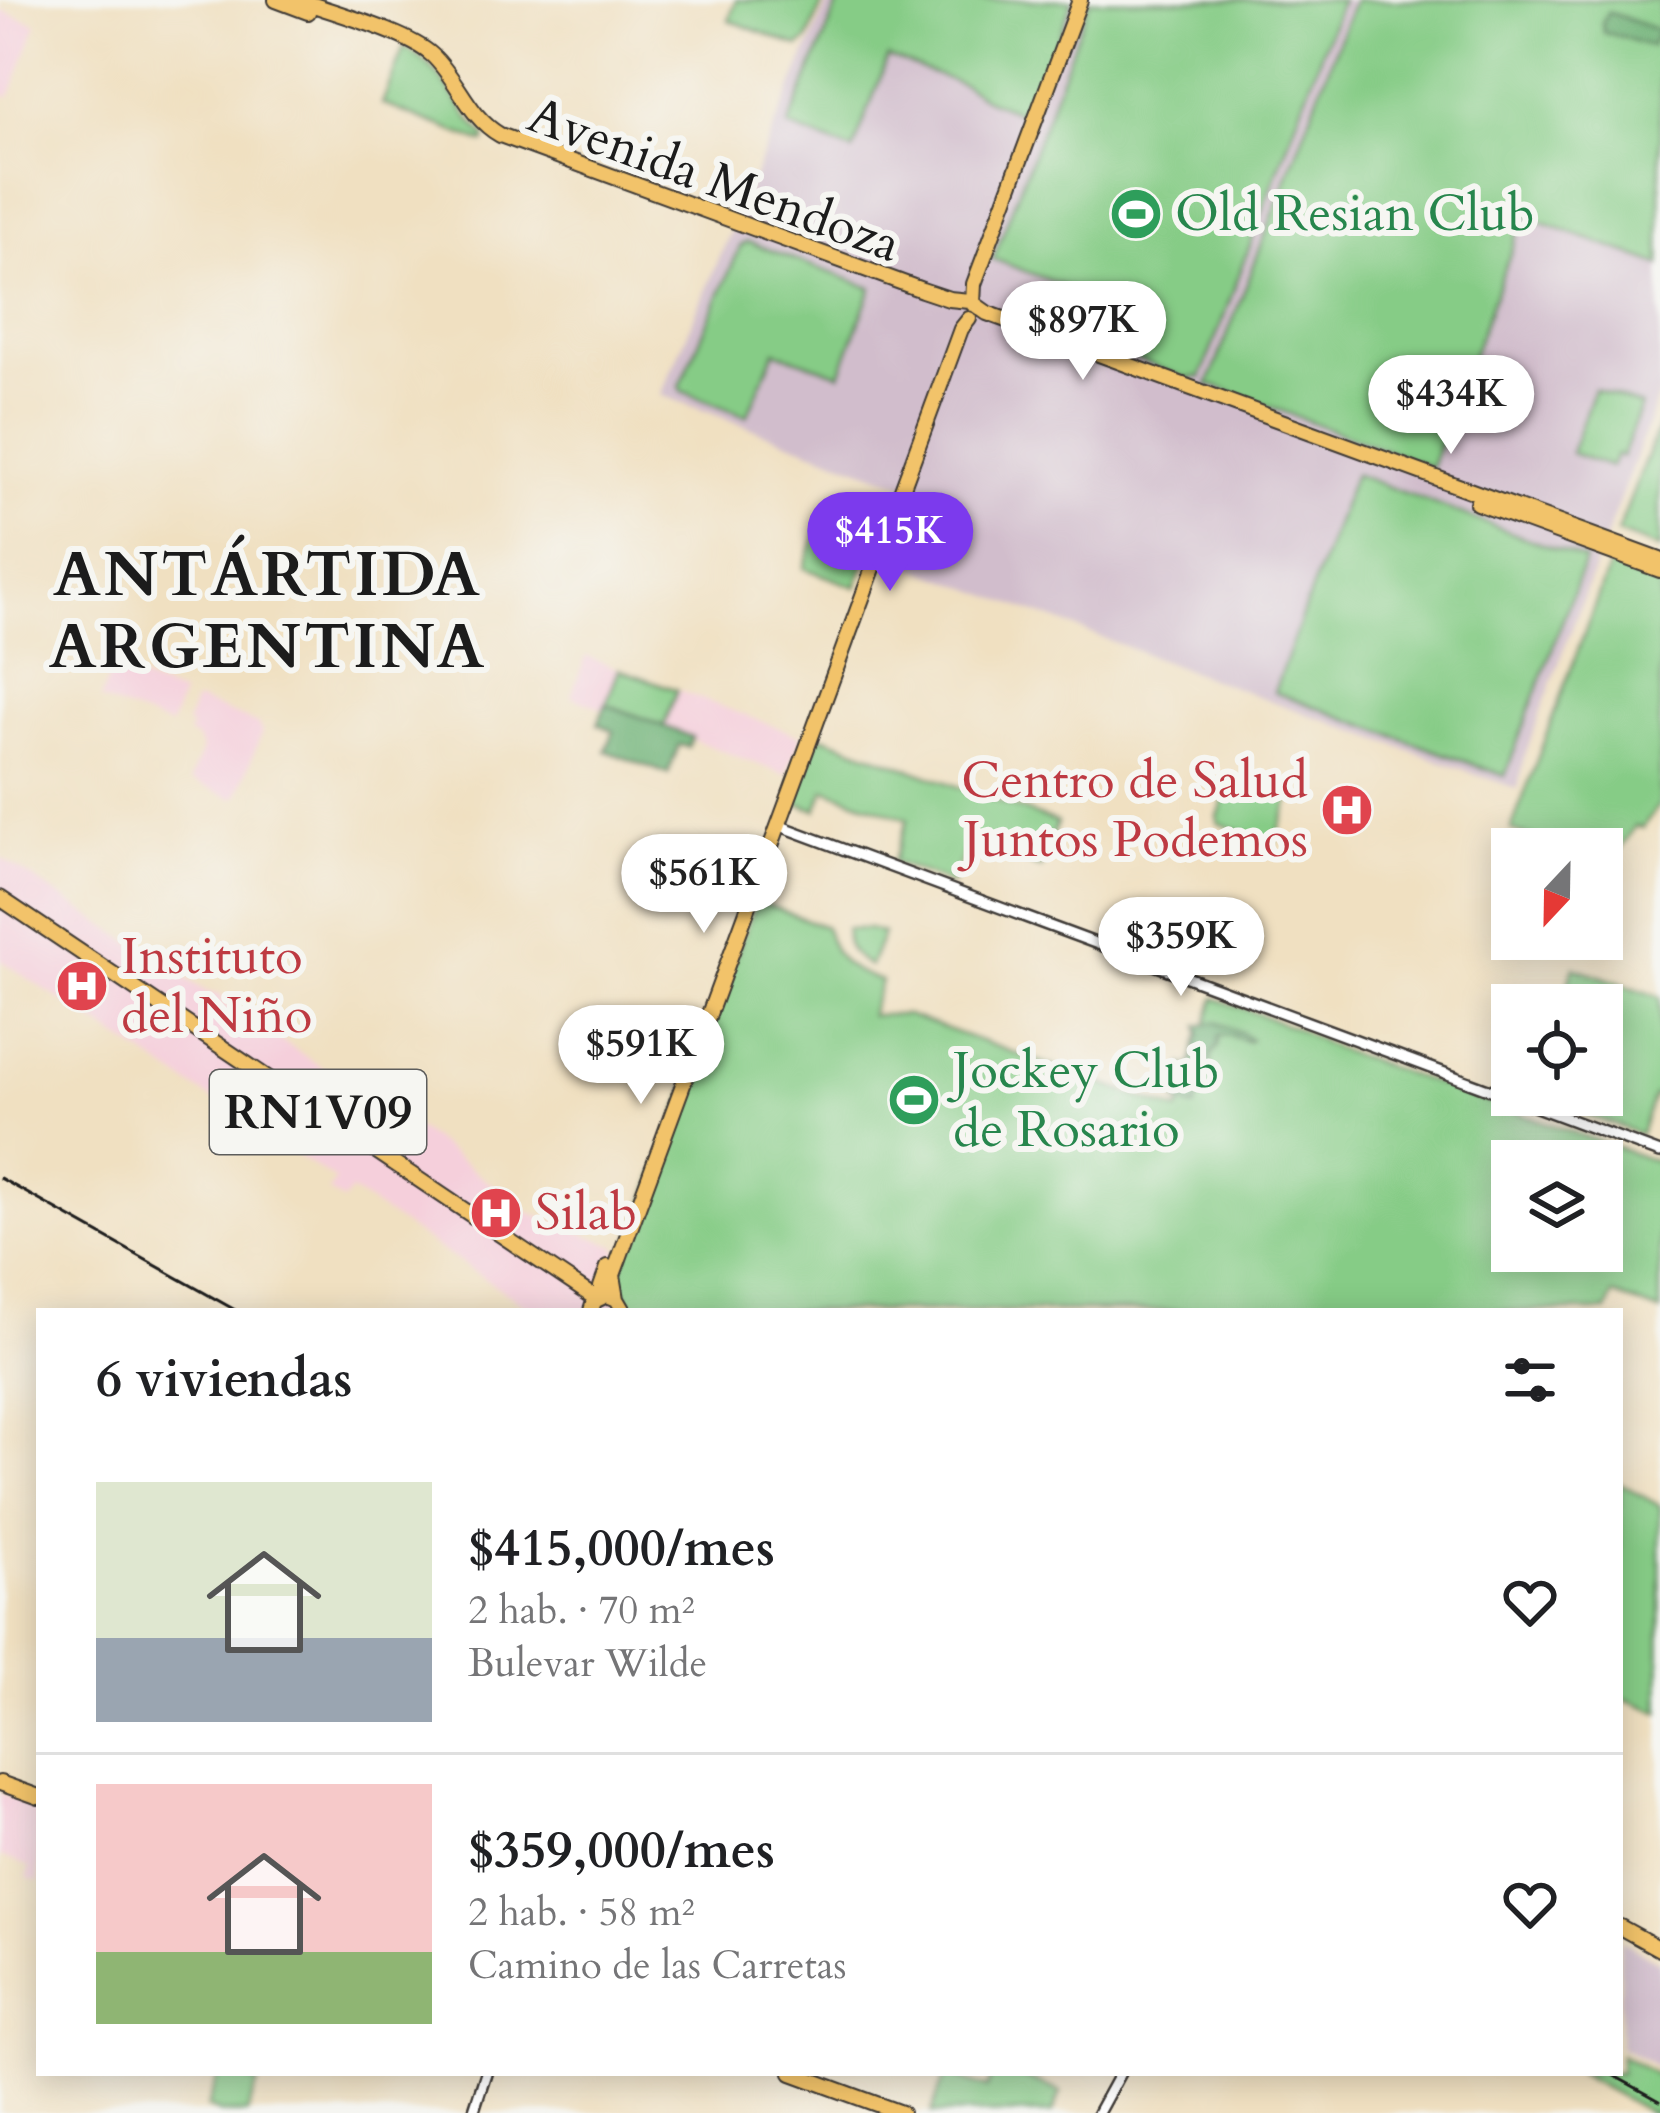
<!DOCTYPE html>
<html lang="es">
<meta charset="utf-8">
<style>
:root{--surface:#fff;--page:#f2f2f2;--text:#202124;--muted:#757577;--line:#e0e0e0;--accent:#7c3aed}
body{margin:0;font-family:Cardo,serif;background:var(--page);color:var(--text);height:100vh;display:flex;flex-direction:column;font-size:45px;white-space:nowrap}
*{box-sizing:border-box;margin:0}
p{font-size:39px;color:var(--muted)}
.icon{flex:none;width:66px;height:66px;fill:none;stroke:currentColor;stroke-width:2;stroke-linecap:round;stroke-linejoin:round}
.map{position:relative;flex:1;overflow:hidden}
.drawer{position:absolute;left:36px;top:1308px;width:1587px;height:768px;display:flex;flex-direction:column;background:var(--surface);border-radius:0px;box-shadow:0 6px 30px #0003}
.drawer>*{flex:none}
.needle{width:78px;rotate:202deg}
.fabs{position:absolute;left:1491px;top:828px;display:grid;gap:24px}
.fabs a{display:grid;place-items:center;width:132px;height:132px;border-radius:0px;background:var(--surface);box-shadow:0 6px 30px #0003;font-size:60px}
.price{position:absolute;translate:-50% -102px;padding:0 27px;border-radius:42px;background:#fff;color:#222;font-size:39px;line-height:78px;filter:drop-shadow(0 3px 6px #0008)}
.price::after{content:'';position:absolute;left:50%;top:72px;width:36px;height:27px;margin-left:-18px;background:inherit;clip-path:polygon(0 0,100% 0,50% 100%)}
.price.on{background:var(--accent);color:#fff}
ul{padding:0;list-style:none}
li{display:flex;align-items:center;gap:36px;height:300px;padding:0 60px}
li+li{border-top:3px solid var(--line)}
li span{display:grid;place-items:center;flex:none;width:336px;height:240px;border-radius:0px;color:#555}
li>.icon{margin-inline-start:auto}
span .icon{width:144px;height:144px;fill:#fffc;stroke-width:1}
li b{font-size:51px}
h2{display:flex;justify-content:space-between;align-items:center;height:144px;padding:0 60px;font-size:51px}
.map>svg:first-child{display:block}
.built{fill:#f5cfdb}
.industrial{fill:#d1bdcc}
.green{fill:#86cc86;stroke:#517451;stroke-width:3;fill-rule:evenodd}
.forest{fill:#6cb073;stroke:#446648;stroke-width:3}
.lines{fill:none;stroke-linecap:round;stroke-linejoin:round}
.minor-casing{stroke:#3c3935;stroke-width:14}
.major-casing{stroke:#3c3935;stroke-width:18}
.minor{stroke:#fff;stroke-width:9}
.major{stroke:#f2c36a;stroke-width:14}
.rail{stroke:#1c1c1c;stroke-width:3}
.labels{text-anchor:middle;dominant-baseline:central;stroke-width:12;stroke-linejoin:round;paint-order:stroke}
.shield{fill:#f6f6f2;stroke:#5d5d5c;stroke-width:3}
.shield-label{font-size:48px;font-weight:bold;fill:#1c1c1c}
.street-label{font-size:51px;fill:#1c1c1c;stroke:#f6f6f2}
.leisure-label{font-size:51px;fill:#27864d;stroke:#f6f6f2;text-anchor:start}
.health-label{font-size:51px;fill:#be3a42;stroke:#f6f6f2;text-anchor:start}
.district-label{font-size:63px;font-weight:bold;letter-spacing:3px;fill:#1c1c1c;stroke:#f6f6f2}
</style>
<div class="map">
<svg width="1660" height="2113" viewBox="0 0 1660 2113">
<rect width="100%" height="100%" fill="#f6f6f2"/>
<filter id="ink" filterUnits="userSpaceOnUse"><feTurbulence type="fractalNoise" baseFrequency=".00833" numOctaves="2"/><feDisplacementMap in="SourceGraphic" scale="24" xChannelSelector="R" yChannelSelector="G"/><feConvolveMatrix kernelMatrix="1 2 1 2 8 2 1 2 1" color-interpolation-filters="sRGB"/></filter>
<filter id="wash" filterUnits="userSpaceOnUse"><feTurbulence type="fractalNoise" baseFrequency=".004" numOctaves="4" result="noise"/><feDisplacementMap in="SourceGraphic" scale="48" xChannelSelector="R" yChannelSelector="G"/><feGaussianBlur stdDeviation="2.7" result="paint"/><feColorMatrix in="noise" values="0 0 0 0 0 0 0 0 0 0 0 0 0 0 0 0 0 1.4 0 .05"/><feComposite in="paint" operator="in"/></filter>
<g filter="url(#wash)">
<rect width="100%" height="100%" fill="#f0e0c1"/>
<path class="built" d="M 0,10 L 37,24 L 10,97 L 0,93 Z
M 586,656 L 619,669 L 604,709 L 571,696 Z
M 112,669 L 182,695 L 170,726 L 100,700 Z
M 677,690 L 801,736 L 786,775 L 691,739 L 691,736 L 664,726 Z
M 199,701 L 258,724 L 262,732 L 238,794 L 233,798 L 190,781 L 202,749 L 196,738 L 188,735 L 191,727 L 186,725 L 194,702 Z
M 0,857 L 207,992 L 224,996 L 222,1002 L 438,1143 L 526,1211 L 616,1246 L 635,1311 L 534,1311 L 351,1191 L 343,1201 L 329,1192 L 335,1180 L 0,960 Z
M 0,1793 L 39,1807 L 39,1882 L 27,1878 L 30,1867 L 0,1856 Z"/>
<path class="industrial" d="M 829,0 L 1660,0 L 1660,391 L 1523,760 L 1518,789 L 1257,696 L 878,554 L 903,484 L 661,395 Z
M 1620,1940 L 1660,1962 L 1660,2069 L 1620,2047 Z"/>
<path class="green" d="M 736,0 L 824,0 L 807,41 L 799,47 L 729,20 Z
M 840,0 L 1073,0 L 1028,116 L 985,99 L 964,85 L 888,57 L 853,151 L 788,127 Z
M 1090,0 L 1341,0 L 1201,378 L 1194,376 L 1192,380 L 1093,343 L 1108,303 L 993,259 Z
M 1354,0 L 1660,0 L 1660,265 L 1524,216 L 1431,467 L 1215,386 L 1208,386 Z
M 404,47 C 443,67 456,109 486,137 L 484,143 L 382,104 Z
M 748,242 L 872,288 L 840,374 L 775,351 L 747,416 L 682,391 L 680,386 L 741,245 Z
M 1594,389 L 1641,406 L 1622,457 L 1616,455 L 1611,467 L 1571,453 Z
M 1660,423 L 1660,549 L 1617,533 Z
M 1354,474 L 1585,560 L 1505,776 L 1274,692 Z
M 825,511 L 877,529 L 856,587 L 804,568 Z
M 1611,561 L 1660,579 L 1660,803 L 1643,828 L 1635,826 L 1611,865 L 1602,862 L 1602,849 L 1565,849 L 1511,830 Z
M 619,669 L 677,690 L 664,726 L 606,704 Z
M 819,735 L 1057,823 L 1041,868 L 968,842 L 952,884 L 893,862 L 908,819 L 825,789 L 817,810 L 794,802 Z
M 1232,780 L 1290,801 L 1274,844 L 1219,823 L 1218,816 Z
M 765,904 L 825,927 C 838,965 844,967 881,981 L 870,1015 L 907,1015 L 1179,1111 L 1215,998 L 1296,1028 L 1334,1048 L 1660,1163 L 1660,1312 L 1613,1295 L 1607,1311 L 633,1311 L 618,1276 L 754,907 ZM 1512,1161 L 1602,1161 L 1602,1251 L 1512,1251 Z
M 846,929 L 869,929 L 883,933 L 870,966 C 854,958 844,948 846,929 Z
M 1574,967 L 1660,997 L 1660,1096 L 1653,1095 L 1640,1134 L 1554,1103 L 1556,1095 L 1602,1095 L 1602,1005 L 1560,1005 Z
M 1620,1483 L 1660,1506 L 1660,1712 L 1620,1697 Z
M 1620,2055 L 1660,2077 L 1660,2113 L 1650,2113 L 1577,2073 L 1620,2073 Z
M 219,2073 L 233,2073 L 258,2083 L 247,2113 L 221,2113 L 207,2108 Z
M 946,2073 L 987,2088 L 993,2073 L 1015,2073 L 1061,2092 L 1053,2113 L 931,2113 Z"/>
<path class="forest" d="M 1608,12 L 1658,30 L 1651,46 C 1634,43 1622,34 1604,33 L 1602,23 Z
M 606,704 L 692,737 L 688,747 L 679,745 L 668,774 L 606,751 L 614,731 L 598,724 Z
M 1215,1022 L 1242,1033 L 1250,1039 L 1247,1041 L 1228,1035 L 1219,1036 L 1218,1046 L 1211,1055 L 1211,1066 L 1195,1108 L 1176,1101 L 1175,1093 L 1183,1065 L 1190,1067 C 1197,1057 1194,1045 1200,1035 L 1199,1026 Z"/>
</g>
<g filter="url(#ink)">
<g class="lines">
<g class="minor-casing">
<path id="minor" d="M 778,823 L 786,828 L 1660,1153
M 473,2113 L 486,2073
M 1098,2113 L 1120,2073"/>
</g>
<g class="major-casing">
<path id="major" d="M 276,0 L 308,12
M 299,0 C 334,13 407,32 432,55 C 458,79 468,117 500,135 L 922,290 L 949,299 L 970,301 L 987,313 L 1660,560
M 973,304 L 974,284 L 1080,0
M 1477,503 L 1660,570
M 0,898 L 589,1294 L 598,1298
M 601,1296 L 601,1287 L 608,1267
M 617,1299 L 613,1275 L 961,329 L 969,319
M 591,1311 L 594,1301 L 607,1295 L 617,1299 L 624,1311
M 0,1783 L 39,1797
M 1620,1927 L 1660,1949
M 792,2073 L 901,2113"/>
</g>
<use href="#minor" class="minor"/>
<use href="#major" class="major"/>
<path class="rail" d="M 0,1178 L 237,1311
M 1609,2073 L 1660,2101"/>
</g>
</g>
<defs>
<g id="stadium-disc" transform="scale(2.7)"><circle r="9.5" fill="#2e9e5b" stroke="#f6f6f2"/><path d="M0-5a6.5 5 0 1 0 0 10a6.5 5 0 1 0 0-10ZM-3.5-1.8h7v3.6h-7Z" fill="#fff"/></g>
<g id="hospital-disc" transform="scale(2.7)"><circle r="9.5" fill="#e0444e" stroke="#f6f6f2"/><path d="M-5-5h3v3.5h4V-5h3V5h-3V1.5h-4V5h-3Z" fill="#fff"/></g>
</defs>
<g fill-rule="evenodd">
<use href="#stadium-disc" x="1136" y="214"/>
<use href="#hospital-disc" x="1347" y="810"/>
<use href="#hospital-disc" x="82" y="986"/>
<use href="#stadium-disc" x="914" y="1100"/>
<use href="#hospital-disc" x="496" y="1213"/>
</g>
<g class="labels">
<rect class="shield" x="210" y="1070" width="216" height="84" rx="9"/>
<g class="shield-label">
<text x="318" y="1112">RN1V09</text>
</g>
<g class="street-label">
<text transform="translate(714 180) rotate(20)">Avenida Mendoza</text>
</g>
<g class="leisure-label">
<text x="1175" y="214">Old Resian Club</text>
<text x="953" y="1071">Jockey Club<tspan x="953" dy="59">de Rosario</tspan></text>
</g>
<g class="health-label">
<text x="1308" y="781" text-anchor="end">Centro de Salud<tspan x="1308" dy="59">Juntos Podemos</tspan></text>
<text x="121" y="957">Instituto<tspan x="121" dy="59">del Niño</tspan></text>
<text x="535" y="1213">Silab</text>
</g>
<g class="district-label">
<text x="268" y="575">ANTÁRTIDA<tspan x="268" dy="72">ARGENTINA</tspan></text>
</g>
</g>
</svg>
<div class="fabs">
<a><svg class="needle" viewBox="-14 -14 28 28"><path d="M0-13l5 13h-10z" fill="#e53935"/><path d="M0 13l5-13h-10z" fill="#757577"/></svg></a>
<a><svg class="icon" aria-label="locate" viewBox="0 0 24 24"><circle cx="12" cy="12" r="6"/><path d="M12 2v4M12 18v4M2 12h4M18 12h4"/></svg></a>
<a><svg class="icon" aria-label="layers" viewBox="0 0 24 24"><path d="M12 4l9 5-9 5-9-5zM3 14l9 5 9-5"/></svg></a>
</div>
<b class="price" style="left:1083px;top:383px">$897K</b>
<b class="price" style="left:1451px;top:457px">$434K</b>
<b class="price on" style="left:890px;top:594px">$415K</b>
<b class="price" style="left:704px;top:936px">$561K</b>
<b class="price" style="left:1181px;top:999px">$359K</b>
<b class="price" style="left:641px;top:1107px">$591K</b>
<section class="drawer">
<h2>6 viviendas<svg class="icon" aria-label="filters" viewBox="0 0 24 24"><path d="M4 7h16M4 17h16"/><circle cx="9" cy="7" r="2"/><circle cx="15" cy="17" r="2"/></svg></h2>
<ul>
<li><span style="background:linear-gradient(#dfe7d0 65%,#9aa5b1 0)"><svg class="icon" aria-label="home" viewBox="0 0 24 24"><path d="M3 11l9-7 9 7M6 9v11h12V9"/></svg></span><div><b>$415,000/mes</b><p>2 hab. · 70 m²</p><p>Bulevar Wilde</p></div><svg class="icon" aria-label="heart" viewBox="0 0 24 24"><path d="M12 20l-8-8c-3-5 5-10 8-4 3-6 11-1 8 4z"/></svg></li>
<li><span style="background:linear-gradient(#f6c9c9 70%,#8fb573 0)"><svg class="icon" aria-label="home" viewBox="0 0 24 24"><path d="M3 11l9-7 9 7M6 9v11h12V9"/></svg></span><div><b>$359,000/mes</b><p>2 hab. · 58 m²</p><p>Camino de las Carretas</p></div><svg class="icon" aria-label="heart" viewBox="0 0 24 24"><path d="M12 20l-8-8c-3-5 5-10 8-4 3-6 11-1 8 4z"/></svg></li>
</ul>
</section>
</div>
